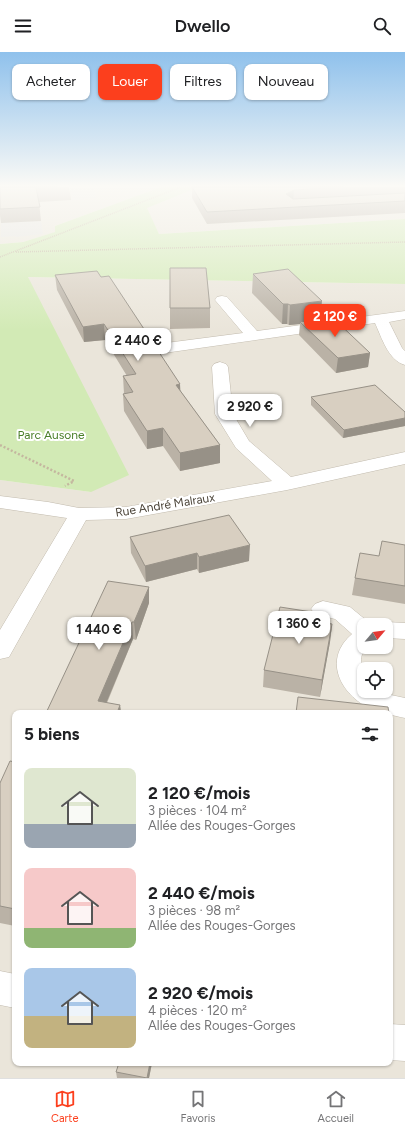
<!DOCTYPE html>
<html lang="fr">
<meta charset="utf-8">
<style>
:root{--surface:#fff;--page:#f6f6f6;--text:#202124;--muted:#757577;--line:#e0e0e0;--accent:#fc3f1d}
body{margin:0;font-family:Figtree,sans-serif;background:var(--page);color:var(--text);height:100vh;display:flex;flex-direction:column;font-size:15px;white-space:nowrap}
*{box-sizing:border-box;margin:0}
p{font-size:13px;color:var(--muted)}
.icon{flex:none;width:22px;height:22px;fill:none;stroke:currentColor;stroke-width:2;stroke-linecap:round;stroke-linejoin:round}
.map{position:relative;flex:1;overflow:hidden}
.sheet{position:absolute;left:12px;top:658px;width:381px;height:356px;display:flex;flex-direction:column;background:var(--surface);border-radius:8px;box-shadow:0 1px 3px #0004}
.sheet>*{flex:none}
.hud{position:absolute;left:12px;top:12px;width:381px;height:36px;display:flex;gap:8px}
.needle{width:26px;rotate:61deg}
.tools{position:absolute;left:357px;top:566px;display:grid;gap:8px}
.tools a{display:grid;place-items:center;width:36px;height:36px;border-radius:8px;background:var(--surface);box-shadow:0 1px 3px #0004;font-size:20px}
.price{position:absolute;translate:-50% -34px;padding:0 9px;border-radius:8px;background:#fff;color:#222;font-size:13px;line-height:26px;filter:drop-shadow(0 1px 2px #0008)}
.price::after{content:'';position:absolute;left:50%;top:24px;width:12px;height:9px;margin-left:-6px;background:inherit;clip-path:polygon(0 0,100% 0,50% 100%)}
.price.on{background:var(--accent);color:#fff}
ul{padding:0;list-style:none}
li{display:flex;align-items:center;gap:12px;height:100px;padding:0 12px}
li span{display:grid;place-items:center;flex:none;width:112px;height:80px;border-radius:8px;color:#555}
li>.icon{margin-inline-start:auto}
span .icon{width:48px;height:48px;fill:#fffc;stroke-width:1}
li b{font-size:17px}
h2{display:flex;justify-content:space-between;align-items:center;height:48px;padding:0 12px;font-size:17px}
.tag{padding:0 14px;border-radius:8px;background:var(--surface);box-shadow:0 1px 3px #0004;font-size:14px;line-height:36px}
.tag.on{background:var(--accent);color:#fff}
header{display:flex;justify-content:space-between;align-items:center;height:52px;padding:0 12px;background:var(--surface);font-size:18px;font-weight:600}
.menu{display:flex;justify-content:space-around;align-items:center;height:56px;border-top:1px solid var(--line);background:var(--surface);font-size:11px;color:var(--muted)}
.menu a{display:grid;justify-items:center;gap:2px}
.menu .on{color:var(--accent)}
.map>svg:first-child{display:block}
.residential{fill:#eae5da;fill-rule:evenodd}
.green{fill:#d2eab5}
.parking{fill:#e5e3e0}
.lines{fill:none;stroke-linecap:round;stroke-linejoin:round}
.minor-casing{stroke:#c2bbae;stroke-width:1}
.path-far1{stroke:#c4b79f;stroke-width:1.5;stroke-dasharray:1 1;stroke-linecap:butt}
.path{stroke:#c4b79f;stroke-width:2.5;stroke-dasharray:2 2;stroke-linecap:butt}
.minor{fill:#fff;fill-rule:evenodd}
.wall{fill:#bab2a6}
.shaded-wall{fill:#979187}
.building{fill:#d8cfc1;stroke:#979187}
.labels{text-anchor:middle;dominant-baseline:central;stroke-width:4;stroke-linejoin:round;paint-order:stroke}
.park-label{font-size:12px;fill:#4a7f2a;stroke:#fff}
.street-label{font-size:12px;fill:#4b4439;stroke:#fff}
</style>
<header><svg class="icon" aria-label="menu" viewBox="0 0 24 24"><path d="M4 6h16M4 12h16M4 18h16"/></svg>Dwello<svg class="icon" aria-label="search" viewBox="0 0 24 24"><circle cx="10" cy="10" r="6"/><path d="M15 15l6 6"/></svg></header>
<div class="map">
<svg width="405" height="1026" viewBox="0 0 405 1026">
<rect width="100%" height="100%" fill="#f6f3ec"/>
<path class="residential" d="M 0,135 L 161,135 L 55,174 L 56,180 L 23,190 L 0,192 Z
M 199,135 L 405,135 L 405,167 L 159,182 L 146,156 Z
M 28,225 L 405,232 L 405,1026 L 0,1026 L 0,428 L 91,440 ZM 364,573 L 386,573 L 386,595 L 364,595 ZM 364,617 L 386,617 L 386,639 L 364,639 ZM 15,661 L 390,661 L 390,1011 L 15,1011 Z"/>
<path class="green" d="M 161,135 L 199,135 L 147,156 L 159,182 L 405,167 L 405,232 L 28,225 L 129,423 L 91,440 L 0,428 L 0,192 L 23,190 L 55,180 L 55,174 Z"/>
<path class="parking" d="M 93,136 L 96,146 L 73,148 L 71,137 Z
M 41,169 L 43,182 L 16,185 L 15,184 L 1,185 L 1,171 Z"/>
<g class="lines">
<g class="minor-casing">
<path id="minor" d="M 222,244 L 227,245 L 257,279 L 405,259 L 405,267 L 389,270 L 402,296 L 405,299 L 405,313 C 388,308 382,286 375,271 L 143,304 L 138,302 L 135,299 L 138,296 L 143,294 L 243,281 L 215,248 L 217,245 Z
M 220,310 L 226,312 L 228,315 L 233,362 L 249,389 L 291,425 L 405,400 L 405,412 L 287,438 L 126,467 L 86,468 L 9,605 L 0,607 L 0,578 L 67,466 L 0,456 L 0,444 L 48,450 L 79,456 L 126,455 L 272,429 L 236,396 L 215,362 L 212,315 L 214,312 Z
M 323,549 L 350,555 L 372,573 L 364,573 L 364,595 L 368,595 C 358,603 361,611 364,622 C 365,627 364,634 364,639 L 382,639 L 391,643 L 405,646 L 405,666 C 392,663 379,661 367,655 C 338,639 324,606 352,582 L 335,567 L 315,562 L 311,557 L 315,552 Z
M 386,570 L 405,571 L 405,587 L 386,586 L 386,573 L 377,573 Z
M 0,919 L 15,922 L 15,956 L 0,953 Z
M 390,972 L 405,973 L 405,1009 L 390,1008 Z"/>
</g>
<path class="path-far1" d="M 16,200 L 405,190
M 0,205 L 181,135"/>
<path class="path" d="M 0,393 L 74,429 L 65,434"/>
<use href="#minor" class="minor"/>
</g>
<path class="wall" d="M 0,135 L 69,135 L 71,148 L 39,150 L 41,169 L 1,171 L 0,163 Z
M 188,135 L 405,135 L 405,161 L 207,172 L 192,146 L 192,136 Z
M 253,222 L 321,267 L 370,301 L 368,315 L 336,321 L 299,283 L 300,272 L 289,273 L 287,272 L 282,272 L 252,241 Z
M 55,223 L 144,289 L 220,393 L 220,411 L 180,419 L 163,394 L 147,397 L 124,359 L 123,342 L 124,342 L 123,324 L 127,324 L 105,288 L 84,290 L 57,238 Z
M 170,256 L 210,256 L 210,276 L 170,277 Z
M 311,345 L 405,360 L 405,374 L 343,386 L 311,353 Z
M 130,485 L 249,509 L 199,521 L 197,517 L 146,530 L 131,501 Z
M 405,493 L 405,552 L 352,543 L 355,526 L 379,504 Z
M 149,535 L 149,551 L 136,588 L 133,587 L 107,651 L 120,653 L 121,661 L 46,661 Z
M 312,560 L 311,569 L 332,572 L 330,590 L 320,645 L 263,635 L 264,618 Z
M 15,710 L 15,874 L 0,871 L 0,731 Z
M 119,1011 L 152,1011 L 149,1026 L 117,1026 L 116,1020 Z"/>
<path class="shaded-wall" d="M 294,138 L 293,150 L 286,142 Z
M 322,249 L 320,269 L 300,270 L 300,272 L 289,273 L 290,253 Z
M 283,252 L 288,252 L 287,272 L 282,272 Z
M 104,272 L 105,288 L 84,290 L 83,275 Z
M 144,277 L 144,292 L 133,284 L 136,279 Z
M 370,301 L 368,315 L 336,321 L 338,306 Z
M 180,332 L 181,349 L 176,333 Z
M 405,366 L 405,374 L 343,386 L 344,378 Z
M 163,376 L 163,394 L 147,397 L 147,379 Z
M 220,393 L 220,411 L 180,419 L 180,401 Z
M 250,493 L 249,509 L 199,521 L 199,505 Z
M 197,501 L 197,517 L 146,530 L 145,514 Z
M 149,535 L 149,551 L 136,588 L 134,570 Z
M 132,570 L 133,587 L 102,661 L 98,649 Z
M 332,572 L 330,590 L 320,645 L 322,628 Z
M 120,653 L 121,661 L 117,661 Z
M 150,1011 L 152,1011 L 149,1026 L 147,1026 Z"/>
<path class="building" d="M 0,135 L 57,135 L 36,136 L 40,155 L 0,157 Z
M 192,135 L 343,135 L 294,138 L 286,142 L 293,147 L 405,141 L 405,149 L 207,160 Z
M 170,216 L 206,216 L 210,256 L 170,256 Z
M 288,217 L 322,249 L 290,253 L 288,252 L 283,252 L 253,222 Z
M 97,219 L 101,225 L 109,224 L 144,277 L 136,279 L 133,284 L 142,289 L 151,288 L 180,332 L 176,333 L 220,393 L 180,401 L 163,376 L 147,379 L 123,342 L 133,340 L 123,324 L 136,322 L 104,272 L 83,275 L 55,223 Z
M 332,265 L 370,301 L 338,306 L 300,270 Z
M 375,333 L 405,360 L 405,366 L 344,378 L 311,345 Z
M 229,463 L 250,493 L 199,505 L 197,501 L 145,514 L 130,485 Z
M 382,489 L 405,493 L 405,534 L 355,526 L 360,501 L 379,504 Z
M 108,529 L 149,535 L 134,570 L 132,570 L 98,649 L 120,653 L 117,661 L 46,661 Z
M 280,555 L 312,560 L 310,569 L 332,572 L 322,628 L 264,618 Z
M 298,645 L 388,655 L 389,661 L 296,661 Z
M 10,709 L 15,710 L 15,857 L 0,854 L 0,731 Z
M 119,1011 L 150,1011 L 147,1026 L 116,1020 Z"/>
<linearGradient id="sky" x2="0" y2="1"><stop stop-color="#8fc1ec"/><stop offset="0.48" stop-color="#fbfaf6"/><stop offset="1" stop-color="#fbfaf6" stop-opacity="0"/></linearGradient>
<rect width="405" height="279" fill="url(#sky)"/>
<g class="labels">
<g class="park-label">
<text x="51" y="383">Parc Ausone</text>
</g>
<g class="street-label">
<text transform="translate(165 453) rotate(-9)">Rue André Malraux</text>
</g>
</g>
</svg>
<div class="tools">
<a><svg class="needle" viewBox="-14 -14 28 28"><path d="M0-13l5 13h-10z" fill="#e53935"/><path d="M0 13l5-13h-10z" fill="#757577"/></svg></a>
<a><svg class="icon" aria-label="locate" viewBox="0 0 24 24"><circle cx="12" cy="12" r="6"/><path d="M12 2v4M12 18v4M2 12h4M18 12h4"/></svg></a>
</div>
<b class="price on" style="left:335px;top:286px">2 120 €</b>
<b class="price" style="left:138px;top:310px">2 440 €</b>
<b class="price" style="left:250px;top:376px">2 920 €</b>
<b class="price" style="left:299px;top:593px">1 360 €</b>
<b class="price" style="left:99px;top:599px">1 440 €</b>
<div class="hud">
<a class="tag">Acheter</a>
<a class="tag on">Louer</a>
<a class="tag">Filtres</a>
<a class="tag">Nouveau</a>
</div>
<section class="sheet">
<h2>5 biens<svg class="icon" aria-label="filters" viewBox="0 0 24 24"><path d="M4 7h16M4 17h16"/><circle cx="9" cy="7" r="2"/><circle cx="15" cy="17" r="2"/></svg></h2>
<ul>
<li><span style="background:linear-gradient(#dfe7d0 70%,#9aa5b1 0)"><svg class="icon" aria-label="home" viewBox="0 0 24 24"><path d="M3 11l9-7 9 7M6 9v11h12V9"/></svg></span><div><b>2 120 €/mois</b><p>3 pièces · 104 m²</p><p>Allée des Rouges-Gorges</p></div></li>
<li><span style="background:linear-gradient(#f6c9c9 75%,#8fb573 0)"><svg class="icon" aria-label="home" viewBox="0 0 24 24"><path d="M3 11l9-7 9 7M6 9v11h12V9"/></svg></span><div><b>2 440 €/mois</b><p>3 pièces · 98 m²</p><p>Allée des Rouges-Gorges</p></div></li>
<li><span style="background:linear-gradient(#a9c7e8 60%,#c2b280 0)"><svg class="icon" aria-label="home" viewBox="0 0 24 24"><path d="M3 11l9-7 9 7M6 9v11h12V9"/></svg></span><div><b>2 920 €/mois</b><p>4 pièces · 120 m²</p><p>Allée des Rouges-Gorges</p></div></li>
</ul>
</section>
</div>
<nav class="menu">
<a class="on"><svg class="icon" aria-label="map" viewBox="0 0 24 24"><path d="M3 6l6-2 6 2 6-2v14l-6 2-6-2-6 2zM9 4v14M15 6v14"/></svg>Carte</a>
<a><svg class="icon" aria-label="saved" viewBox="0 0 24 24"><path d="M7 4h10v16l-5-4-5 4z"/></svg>Favoris</a>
<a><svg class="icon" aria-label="home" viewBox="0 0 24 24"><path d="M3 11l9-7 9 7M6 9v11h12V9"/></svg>Accueil</a>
</nav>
